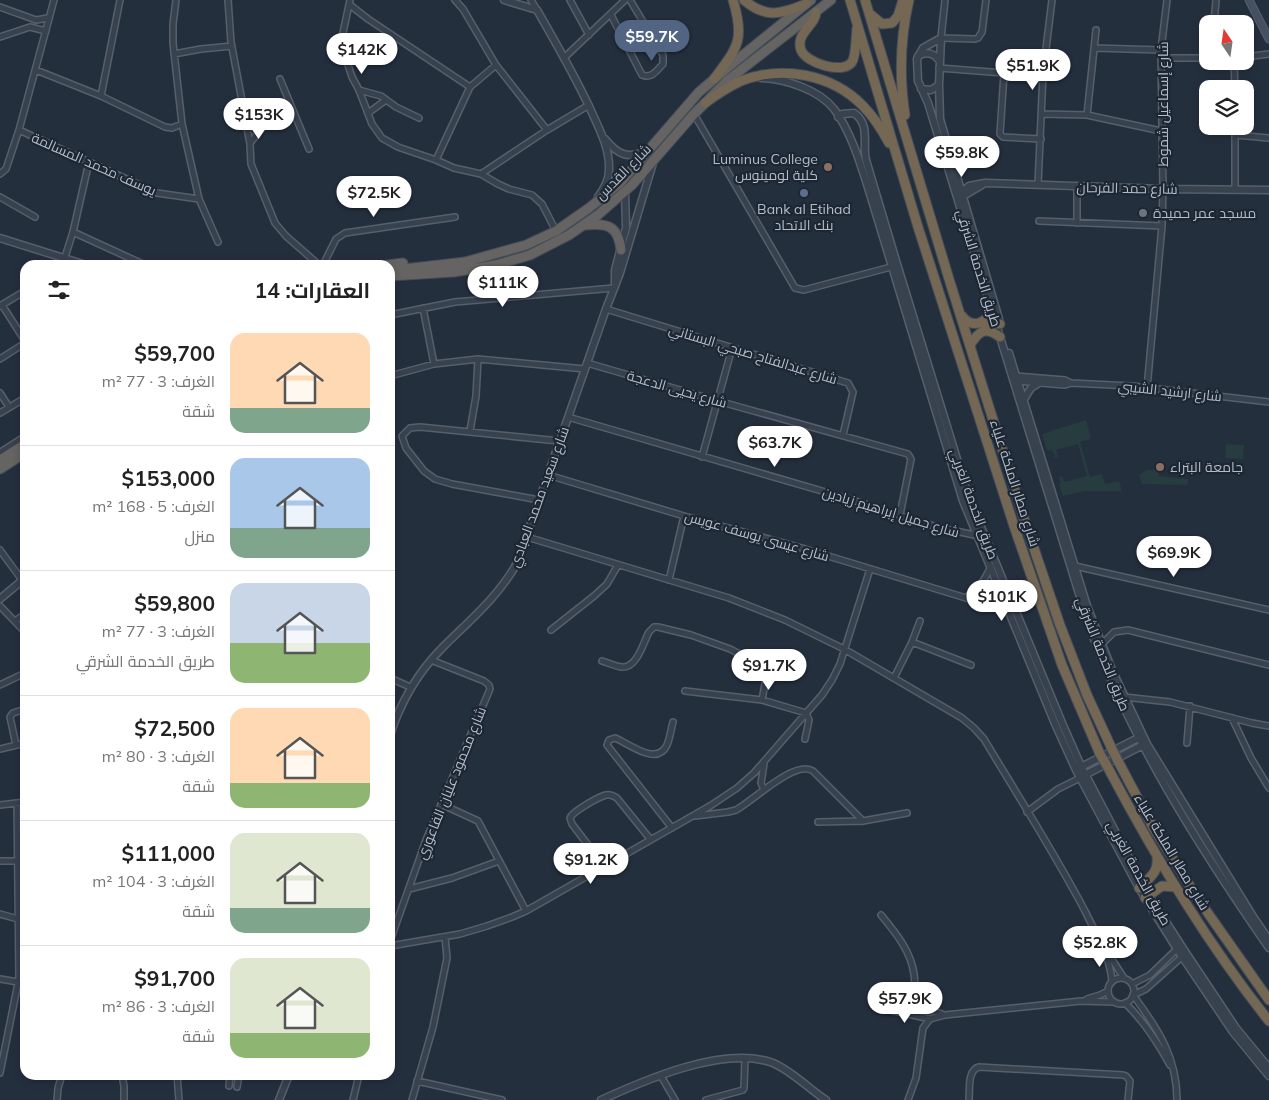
<!DOCTYPE html>
<html lang="ar">
<meta charset="utf-8">
<style>
:root{--surface:#fff;--page:#f6f6f6;--text:#222;--muted:#767676;--line:#e0e0e0;--accent:#516482}
body{margin:0;font-family:Mulish,Cairo,sans-serif;background:var(--page);color:var(--text);direction:rtl;height:100vh;display:flex;flex-direction:column;font-size:19px;white-space:nowrap}
*{box-sizing:border-box;margin:0}
p{font-size:16px;color:var(--muted)}
.icon{flex:none;width:28px;height:28px;fill:none;stroke:currentColor;stroke-width:2;stroke-linecap:round;stroke-linejoin:round}
.map{position:relative;flex:1;overflow:hidden;direction:ltr}
.sheet{position:absolute;left:20px;top:260px;width:375px;height:820px;display:flex;flex-direction:column;background:var(--surface);border-radius:15px;box-shadow:0 2px 8px #0003;direction:rtl}
.sheet>*{flex:none}
.needle{width:32px;rotate:347deg}
.controls{position:absolute;left:1199px;top:15px;display:grid;gap:10px}
.controls a{display:grid;place-items:center;width:55px;height:55px;border-radius:10px;background:var(--surface);box-shadow:0 2px 8px #0003;font-size:25px}
.price{position:absolute;translate:-50% -42px;padding:0 11px;border-radius:18px;background:#fff;color:#222;font-size:16px;line-height:32px;filter:drop-shadow(0 1px 2px #0008)}
.price::after{content:'';position:absolute;left:50%;top:30px;width:15px;height:11px;margin-left:-8px;background:inherit;clip-path:polygon(0 0,100% 0,50% 100%)}
.price.selected{background:var(--accent);color:#fff}
ul{padding:0;list-style:none}
li{display:flex;align-items:center;gap:15px;height:125px;padding:0 25px}
li+li{border-top:1px solid var(--line)}
li span{display:grid;place-items:center;flex:none;width:140px;height:100px;border-radius:15px;color:#555}
li>.icon{margin-inline-start:auto}
span .icon{width:60px;height:60px;fill:#fffc;stroke-width:1}
li b{font-size:21px}
h2{display:flex;justify-content:space-between;align-items:center;height:60px;padding:0 25px;font-size:21px}
.map>svg:first-child{display:block}
.green{fill:#263c3f}
.lines{fill:none;stroke-linecap:round;stroke-linejoin:round}
.minor-casing{stroke:#565f6c;stroke-width:8}
.tertiary-casing{stroke:#565f6c;stroke-width:9}
.secondary-casing{stroke:#565f6c;stroke-width:9}
.trunk-casing{stroke:#434c59;stroke-width:11}
.motorway-casing{stroke:#434c59;stroke-width:11}
.minor{stroke:#38414e;stroke-width:5}
.tertiary{stroke:#38414e;stroke-width:6}
.secondary{stroke:#465061;stroke-width:7}
.trunk{stroke:#656462;stroke-width:9}
.motorway{stroke:#746855;stroke-width:9}
.motorway-bridge-casing{stroke:#434c59;stroke-width:11;stroke-linecap:butt}
.motorway-bridge{stroke:#746855;stroke-width:9}
.education-dot{fill:#8d6e63;stroke:#1d2633;stroke-width:2}
.service-dot{fill:#5c6f8a;stroke:#1d2633;stroke-width:2}
.worship-dot{fill:#6b7280;stroke:#1d2633;stroke-width:2}
.labels{text-anchor:middle;dominant-baseline:central;stroke-width:4.5;stroke-linejoin:round;paint-order:stroke}
.street-label{font-size:14px;fill:#b4bcc9;stroke:#1d2633}
.poi-label{font-size:14px;fill:#b4bcc9;stroke:#1d2633;text-anchor:start}
</style>
<div class="map">
<svg width="1269" height="1100" viewBox="0 0 1269 1100">
<rect width="100%" height="100%" fill="#242f3e"/>
<path class="green" d="M 1086,420 L 1091,439 L 1080,442 L 1090,477 L 1102,474 L 1105,484 L 1119,481 L 1122,491 L 1085,491 L 1063,496 L 1059,484 L 1061,483 L 1059,477 L 1062,476 L 1064,482 L 1087,476 L 1078,444 L 1056,450 L 1058,457 L 1055,458 L 1053,451 L 1047,450 L 1042,434 Z
M 1226,444 L 1244,445 L 1243,459 L 1225,458 Z
M 1147,470 L 1159,470 L 1159,476 L 1188,479 L 1187,485 L 1142,484 L 1139,475 Z"/>
<g class="lines">
<g class="minor-casing">
<path id="minor" d="M 176,0 L 173,24 L 173,43 L 182,124 L 199,199 L 218,242
M 228,0 L 231,42 L 250,144 L 251,164 L 275,223 L 286,236 L 319,265
M 350,0 L 341,42 L 343,50 L 352,77 L 359,90 L 372,124 L 382,138 L 398,147 L 436,160 L 454,168 L 481,174 L 498,184 L 509,189 L 532,195 L 542,204 L 556,231
M 455,0 L 463,9 L 496,65 L 547,130
M 531,0 L 537,10
M 570,0 L 589,35
M 945,0 L 941,38 L 975,39 L 978,38 L 982,32 L 986,0
M 350,5 L 368,19 L 470,87
M 0,7 L 36,20 L 48,18
M 611,15 L 642,75 C 652,79 657,70 663,64 L 663,55 L 630,0
M 1214,24 L 1216,0
M 0,37 L 30,27 L 46,31
M 1094,48 L 1161,50
M 174,54 L 201,49 L 232,46
M 565,57 L 625,0
M 1245,57 L 1269,54
M 1161,58 L 1208,58
M 1234,61 L 1235,89
M 939,68 L 1004,73 L 1043,73
M 36,70 L 101,96 L 165,127 L 172,128 L 182,124
M 1004,73 L 1000,134 L 1003,137 L 1041,139
M 280,79 L 309,149
M 359,90 L 381,96 L 396,107 L 419,118
M 101,96 L 120,0
M 368,113 L 386,100
M 694,114 L 795,288 L 804,290 L 891,267
M 1042,114 L 1087,115 L 1096,30
M 1087,115 L 1161,131
M 1235,126 L 1235,189
M 19,130 L 157,193 L 199,199
M 1235,135 L 1269,138
M 250,143 L 266,123 L 288,100
M 436,160 L 470,87 L 496,65
M 0,174 L 6,169 L 19,130 L 54,0
M 481,174 L 547,130 L 589,105
M 1038,185 L 1043,73 L 1052,0
M 0,197 L 35,217
M 1039,221 L 1162,226
M 1077,223 L 1077,187
M 73,232 L 145,265
M 65,257 L 73,232 L 89,162
M 323,265 L 336,239 L 345,233 L 455,217
M 2,305 L 25,341
M 0,306 L 25,291
M 423,308 L 434,364
M 606,309 L 848,383 L 853,392 L 843,435
M 390,315 L 455,302 L 614,288
M 0,359 L 25,343
M 587,363 L 718,401 L 908,454 L 911,459 L 900,515
M 390,376 L 434,364 L 478,359 L 585,369
M 1015,376 L 1065,380 L 1071,383
M 1016,381 L 1065,385 L 1071,383 L 1132,386 L 1269,402
M 1147,388 L 1162,226 L 1163,189 L 1161,50 L 1167,0
M 0,393 L 9,407
M 0,413 L 25,398
M 568,417 L 846,498 L 937,527 L 979,536
M 470,431 L 476,396 L 478,359
M 702,457 L 732,348
M 548,475 L 684,516 L 802,548 L 966,598 L 1009,607
M 539,500 L 452,484 L 435,479 L 424,471 L 406,448 L 402,436 L 410,428 L 420,427 L 559,441
M 527,537 L 729,598 L 785,620 L 844,649 L 962,718 L 974,728 L 984,739 C 1018,796 1054,852 1085,911 C 1096,934 1110,955 1112,982
M 0,550 L 22,580
M 1075,566 L 1269,610
M 669,580 L 684,516
M 966,598 L 982,583 L 991,567
M 0,606 L 25,632
M 15,621 L 25,614
M 551,630 L 594,596 L 607,584 L 618,565
M 912,642 L 971,665
M 1102,644 L 1114,632 L 1128,630 L 1269,665
M 602,661 C 608,663 615,666 621,667 C 637,669 643,643 649,632 L 654,627 L 658,627 L 691,635 L 730,649 L 765,667 L 767,673 L 762,700
M 390,678 L 410,687
M 894,678 L 912,642 L 920,621
M 0,685 L 25,673
M 685,691 L 762,700 L 806,713 L 809,720 L 805,739
M 1124,697 L 1170,702 L 1252,723 L 1269,726
M 1232,718 L 1251,758 L 1269,788
M 1187,743 L 1190,706
M 16,745 L 10,717 L 13,713 L 25,709
M 0,749 L 25,743
M 764,764 L 761,783 L 764,790
M 441,804 L 478,821 L 526,911
M 0,805 L 25,802
M 1027,812 L 1058,789 L 1080,778
M 695,816 L 728,812 L 736,810 C 753,801 795,759 813,771 L 863,821
M 818,822 L 863,821 L 907,813
M 672,828 L 607,745 L 609,740 L 615,738 C 628,743 657,767 667,745 C 670,738 671,729 673,722
M 0,861 L 19,861
M 604,866 L 572,824 L 570,818 C 572,812 598,797 606,795 C 611,794 614,796 617,798 L 651,840
M 409,889 L 452,878 L 499,861
M 0,914 L 18,919
M 881,915 C 895,932 911,951 914,974 C 916,984 913,995 915,1005 L 942,1014
M 390,941 L 426,840 L 490,689 L 489,685 L 484,681 L 431,660
M 390,946 L 460,934 L 487,926 L 512,917 L 526,911 L 710,806 L 737,788 L 754,773 L 822,695 L 832,680 L 840,664 L 870,569
M 1109,955 L 1124,978
M1108 991a13 13 0 1 1 26 0a13 13 0 1 1-26 0Z
M 0,979 L 18,982
M 1132,984 L 1150,975 L 1177,949
M 1133,995 C 1158,1029 1177,1057 1177,1100
M 1133,995 L 1146,989 L 1184,955
M 1087,999 L 1100,995 L 1108,991
M 1125,1003 C 1144,1021 1158,1043 1170,1065
M 886,1009 L 930,1019
M 0,1073 L 19,978 L 17,803
M 122,1075 L 124,1086 L 124,1100
M 177,1075 L 179,1100
M 661,1076 L 675,1100
M 417,1081 L 502,1100
M 229,1086 L 230,1075
M 237,1087 L 239,1075
M 57,1100 L 58,1088 L 62,1075
M 353,1100 L 359,1075
M 412,1100 L 433,1027 L 447,958 L 445,937
M 706,1100 L 743,1090 L 744,1088 L 745,1058
M 908,1100 L 916,1078 L 923,1028 L 930,1019 L 945,1015 L 1081,1001 L 1113,1002
M 969,1100 C 970,1090 967,1070 979,1067 L 1123,1075 L 1126,1076 L 1130,1081 L 1128,1100"/>
</g>
<g class="tertiary-casing">
<path id="tertiary" d="M 504,0 L 537,10 C 557,45 577,79 593,115 C 601,132 610,151 609,170 C 609,181 604,189 598,197
M 941,38 L 923,48 L 917,59 L 918,81 L 928,103 L 1088,623 C 1130,738 1199,847 1269,948
M 941,38 L 939,85 L 940,119 L 999,319
M 918,56 C 927,51 935,53 940,62
M 761,78 C 785,79 818,89 834,109 C 852,133 861,166 870,194 L 963,501 L 1056,726 L 1076,770 L 1139,888 L 1177,949 L 1233,1032 L 1269,1076
M 921,89 L 931,90 L 939,85
M 838,117 L 842,114 L 854,113 C 871,125 862,144 866,160 L 897,264 L 969,498 L 1062,723 L 1081,766 L 1148,894 L 1186,953 L 1236,1028 L 1269,1068
M 605,139 C 617,154 629,161 648,149
M 959,195 L 969,186 L 985,183 L 1163,189 L 1269,190
M 960,198 L 982,185
M 0,238 L 86,265
M 615,284 L 615,270 L 626,228 L 625,191
M 1009,353 L 1087,606 L 1112,670 L 1147,744 L 1254,918 L 1269,940
M 1024,399 L 1031,388 L 1039,383
M 0,453 L 25,437
M 0,599 L 25,578
M 390,735 C 401,701 418,672 443,647 C 469,621 499,596 517,563 L 606,309 L 620,273 L 653,163
M 1079,768 L 1142,736
M 1083,776 L 1145,744
M 279,1100 L 289,1075
M 601,1100 C 645,1080 724,1045 773,1063 C 792,1071 809,1089 826,1100"/>
</g>
<g class="secondary-casing">
<path id="secondary" d="M 1249,0 L 1269,39"/>
</g>
<g class="trunk-casing">
<path id="trunk" d="M 585,225 C 607,223 618,225 621,250
M 387,265 L 403,263
M 395,270 L 465,262 L 526,245 L 556,231 L 589,208 L 620,183 L 699,92 L 732,64 L 811,0
M 390,276 L 454,272 L 496,265 L 530,255 L 569,235 L 598,215 L 632,185 L 694,114 L 728,80 L 831,0
M 0,460 L 25,444
M 0,469 L 25,453"/>
</g>
<g class="motorway-casing">
<path id="motorway" d="M 744,0 C 766,19 781,14 806,4
M 850,0 L 918,227 L 1014,526 L 1062,665 L 1100,754
M 865,0 L 949,279 L 1025,522 L 1060,625 L 1087,695 L 1112,749
M 816,12 C 816,25 795,33 801,50 C 806,63 843,75 852,62 C 856,56 856,37 857,28
M 870,14 L 882,24 L 892,23 L 898,16 L 903,0
M 714,79 C 738,47 745,40 733,0
M 705,103 C 716,95 728,87 741,81 C 782,65 832,74 863,106 C 873,116 882,130 889,143
M 905,115 C 899,76 900,39 909,0
M 962,316 C 971,329 988,324 991,309
M 979,323 L 1000,324
M 970,345 C 979,331 985,326 1000,337
M 1118,761 L 1153,827 L 1198,899 L 1269,1000
M 1107,766 C 1154,855 1206,942 1269,1021
M 1139,888 C 1149,878 1159,873 1157,857
M 1145,898 L 1162,886 L 1175,887"/>
</g>
<use href="#minor" class="minor"/>
<use href="#tertiary" class="tertiary"/>
<use href="#secondary" class="secondary"/>
<use href="#trunk" class="trunk"/>
<use href="#motorway" class="motorway"/>
<g class="motorway-bridge-casing">
<path id="motorway-bridge" d="M 1112,749 L 1118,761
M 1100,754 L 1107,766"/>
</g>
<use href="#motorway-bridge" class="motorway-bridge"/>
</g>
<g class="education-dot">
<circle cx="828" cy="167" r="5"/>
<circle cx="1160" cy="467" r="5"/>
</g>
<circle class="service-dot" cx="804" cy="193" r="5"/>
<circle class="worship-dot" cx="1143" cy="213" r="5"/>
<g class="labels">
<g class="street-label">
<text transform="translate(1163 104) rotate(-90)">شارع إسماعيل شموط</text>
<text transform="translate(94 164) rotate(24)">يوسف محمد المسالمة</text>
<text transform="translate(623 172) rotate(-45)">شارع القدس</text>
<text transform="translate(1127 188) rotate(1)">شارع حمد الفرحان</text>
<text transform="translate(979 268) rotate(73)">طريق الخدمة الشرقي</text>
<text transform="translate(753 354) rotate(17)">شارع عبدالفتاح صبحي البستاني</text>
<text transform="translate(677 389) rotate(16)">شارع يحيى الدعجة</text>
<text transform="translate(1170 391) rotate(6)">شارع ارشيد الشيبي</text>
<text transform="translate(1015 483) rotate(72)">شارع مطار الملكة علياء</text>
<text transform="translate(539 497) rotate(-70)">شارع سعيد محمد العبادي</text>
<text transform="translate(974 504) rotate(70)">طريق الخدمة الغربي</text>
<text transform="translate(891 512) rotate(17)">شارع جميل إبراهيم زيادين</text>
<text transform="translate(757 536) rotate(16)">شارع عيسى يوسف عويس</text>
<text transform="translate(1103 654) rotate(68)">طريق الخدمة الشرقي</text>
<text transform="translate(451 783) rotate(-68)">شارع محمود عليان الفاعوري</text>
<text transform="translate(1172 852) rotate(59)">شارع مطار الملكة علياء</text>
<text transform="translate(1139 873) rotate(61)">طريق الخدمة الغربي</text>
</g>
<g class="poi-label">
<text x="818" y="159" text-anchor="end">Luminus College<tspan x="818" dy="16">كلية لومينوس</tspan></text>
<text x="804" y="209" text-anchor="middle">Bank al Etihad<tspan x="804" dy="16">بنك الاتحاد</tspan></text>
<text x="1153" y="213">مسجد عمر حميدة</text>
<text x="1170" y="467">جامعة البتراء</text>
</g>
</g>
</svg>
<div class="controls">
<a><svg class="needle" viewBox="-14 -14 28 28"><path d="M0-13l5 13h-10z" fill="#e53935"/><path d="M0 13l5-13h-10z" fill="#767676"/></svg></a>
<a><svg class="icon" aria-label="layers" viewBox="0 0 24 24"><path d="M12 4l9 5-9 5-9-5zM3 14l9 5 9-5"/></svg></a>
</div>
<b class="price selected" style="left:652px;top:62px">$59.7K</b>
<b class="price" style="left:362px;top:75px">$142K</b>
<b class="price" style="left:1033px;top:91px">$51.9K</b>
<b class="price" style="left:259px;top:140px">$153K</b>
<b class="price" style="left:962px;top:178px">$59.8K</b>
<b class="price" style="left:374px;top:218px">$72.5K</b>
<b class="price" style="left:503px;top:308px">$111K</b>
<b class="price" style="left:775px;top:468px">$63.7K</b>
<b class="price" style="left:1174px;top:578px">$69.9K</b>
<b class="price" style="left:1002px;top:622px">$101K</b>
<b class="price" style="left:769px;top:691px">$91.7K</b>
<b class="price" style="left:591px;top:885px">$91.2K</b>
<b class="price" style="left:1100px;top:968px">$52.8K</b>
<b class="price" style="left:905px;top:1024px">$57.9K</b>
<section class="sheet">
<h2>العقارات: 14<svg class="icon" aria-label="filters" viewBox="0 0 24 24"><path d="M4 7h16M4 17h16"/><circle cx="9" cy="7" r="2"/><circle cx="15" cy="17" r="2"/></svg></h2>
<ul>
<li><span style="background:linear-gradient(#ffd9b3 75%,#7fa58c 0)"><svg class="icon" aria-label="home" viewBox="0 0 24 24"><path d="M3 11l9-7 9 7M6 9v11h12V9"/></svg></span><div><b>$59,700</b><p>الغرف: 3 · 77 m²</p><p>شقة</p></div></li>
<li><span style="background:linear-gradient(#a9c7e8 70%,#7fa58c 0)"><svg class="icon" aria-label="home" viewBox="0 0 24 24"><path d="M3 11l9-7 9 7M6 9v11h12V9"/></svg></span><div><b>$153,000</b><p>الغرف: 5 · 168 m²</p><p>منزل</p></div></li>
<li><span style="background:linear-gradient(#c9d6e8 60%,#8fb573 0)"><svg class="icon" aria-label="home" viewBox="0 0 24 24"><path d="M3 11l9-7 9 7M6 9v11h12V9"/></svg></span><div><b>$59,800</b><p>الغرف: 3 · 77 m²</p><p>طريق الخدمة الشرقي</p></div></li>
<li><span style="background:linear-gradient(#ffd9b3 75%,#8fb573 0)"><svg class="icon" aria-label="home" viewBox="0 0 24 24"><path d="M3 11l9-7 9 7M6 9v11h12V9"/></svg></span><div><b>$72,500</b><p>الغرف: 3 · 80 m²</p><p>شقة</p></div></li>
<li><span style="background:linear-gradient(#dfe7d0 75%,#7fa58c 0)"><svg class="icon" aria-label="home" viewBox="0 0 24 24"><path d="M3 11l9-7 9 7M6 9v11h12V9"/></svg></span><div><b>$111,000</b><p>الغرف: 3 · 104 m²</p><p>شقة</p></div></li>
<li><span style="background:linear-gradient(#dfe7d0 75%,#8fb573 0)"><svg class="icon" aria-label="home" viewBox="0 0 24 24"><path d="M3 11l9-7 9 7M6 9v11h12V9"/></svg></span><div><b>$91,700</b><p>الغرف: 3 · 86 m²</p><p>شقة</p></div></li>
</ul>
</section>
</div>
